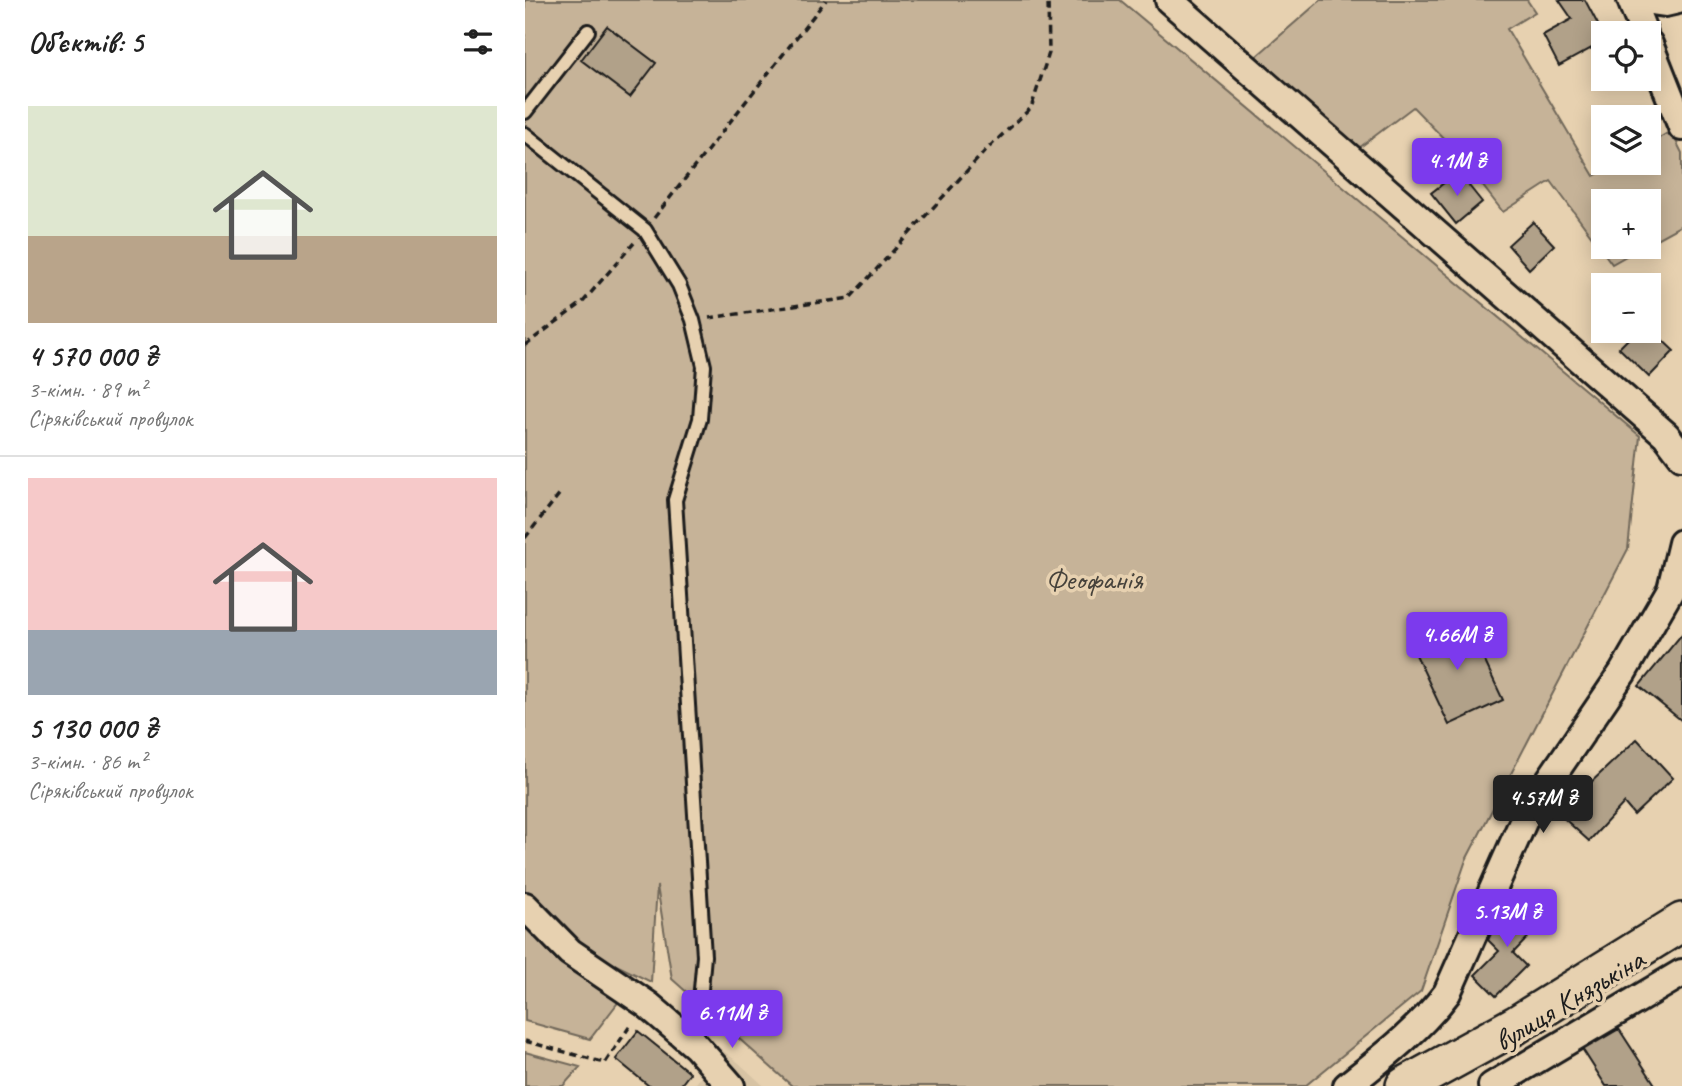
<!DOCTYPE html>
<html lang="uk">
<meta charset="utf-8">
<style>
:root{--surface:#fff;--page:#f2f2f2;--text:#222;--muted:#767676;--line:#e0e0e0;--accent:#7c3aed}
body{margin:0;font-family:Caveat,sans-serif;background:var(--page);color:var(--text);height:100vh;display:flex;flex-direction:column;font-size:26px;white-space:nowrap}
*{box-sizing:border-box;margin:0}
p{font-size:23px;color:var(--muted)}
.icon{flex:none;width:38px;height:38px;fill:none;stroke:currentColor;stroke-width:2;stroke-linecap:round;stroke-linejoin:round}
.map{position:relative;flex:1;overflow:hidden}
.drawer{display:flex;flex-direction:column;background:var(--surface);width:525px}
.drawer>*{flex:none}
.fabs{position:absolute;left:1066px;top:21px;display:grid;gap:14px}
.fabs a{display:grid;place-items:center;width:70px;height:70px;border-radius:0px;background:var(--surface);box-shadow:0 4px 18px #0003;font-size:35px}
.price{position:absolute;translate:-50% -60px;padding:0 16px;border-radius:7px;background:var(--accent);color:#fff;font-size:23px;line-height:46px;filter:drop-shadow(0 2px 4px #0008)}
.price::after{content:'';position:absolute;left:50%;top:42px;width:21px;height:16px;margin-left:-10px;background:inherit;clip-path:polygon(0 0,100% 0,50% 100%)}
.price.active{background:#222;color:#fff}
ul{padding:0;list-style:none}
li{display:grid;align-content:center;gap:14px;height:371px;padding:0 28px}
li+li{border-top:2px solid var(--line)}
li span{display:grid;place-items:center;height:217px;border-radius:0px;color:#555}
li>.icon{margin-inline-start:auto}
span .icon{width:126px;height:126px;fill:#fffc;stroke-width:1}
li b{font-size:30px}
h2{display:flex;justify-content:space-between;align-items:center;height:84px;padding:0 28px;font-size:30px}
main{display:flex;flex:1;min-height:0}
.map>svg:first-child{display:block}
.built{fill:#d7c3a4}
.green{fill:#c6b398;stroke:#71685a;stroke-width:2}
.building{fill:#b1a189;stroke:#1c1c1c;stroke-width:2}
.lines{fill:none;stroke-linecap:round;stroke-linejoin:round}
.lane-casing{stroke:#1c1c1c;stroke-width:18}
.street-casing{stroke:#1c1c1c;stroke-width:32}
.secondary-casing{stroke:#1c1c1c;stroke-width:42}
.path{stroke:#1c1c1c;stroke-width:3.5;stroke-dasharray:7 5;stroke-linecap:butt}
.lane{stroke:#e7d1b0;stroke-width:12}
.street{stroke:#e7d1b0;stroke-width:26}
.secondary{stroke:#e7d1b0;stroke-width:37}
.labels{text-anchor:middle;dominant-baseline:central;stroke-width:7;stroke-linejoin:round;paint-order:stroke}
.park-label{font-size:30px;fill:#46423b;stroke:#e7d1b0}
.street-label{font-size:30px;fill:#1c1c1c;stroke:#e7d1b0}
</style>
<main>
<section class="drawer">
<h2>Об’єктів: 5<svg class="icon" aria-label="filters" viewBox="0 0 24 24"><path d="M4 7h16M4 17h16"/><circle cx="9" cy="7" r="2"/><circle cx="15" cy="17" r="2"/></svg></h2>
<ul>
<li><span style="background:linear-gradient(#dfe7d0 60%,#b9a48a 0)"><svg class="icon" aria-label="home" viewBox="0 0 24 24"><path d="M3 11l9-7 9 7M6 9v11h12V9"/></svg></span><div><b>4 570 000 ₴</b><p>3-кімн. · 89 m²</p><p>Сіряківський провулок</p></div></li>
<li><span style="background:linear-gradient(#f6c9c9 70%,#9aa5b1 0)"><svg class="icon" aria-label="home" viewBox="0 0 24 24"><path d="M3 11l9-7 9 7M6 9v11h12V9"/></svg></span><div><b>5 130 000 ₴</b><p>3-кімн. · 86 m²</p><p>Сіряківський провулок</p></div></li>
</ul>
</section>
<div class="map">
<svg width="1157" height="1086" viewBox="0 0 1157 1086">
<rect width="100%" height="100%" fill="#e7d1b0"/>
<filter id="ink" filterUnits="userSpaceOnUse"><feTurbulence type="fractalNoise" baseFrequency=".0143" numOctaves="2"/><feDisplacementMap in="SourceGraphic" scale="14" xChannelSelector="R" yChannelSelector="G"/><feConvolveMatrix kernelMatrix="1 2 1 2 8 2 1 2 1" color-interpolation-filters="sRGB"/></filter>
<g filter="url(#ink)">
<path class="built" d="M 196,1049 L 214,1063 L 239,1086 L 169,1086 Z"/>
<path class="green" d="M 0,0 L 595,0 L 1115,436 L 1103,549 L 941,860 L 896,991 L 780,1086 L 267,1086 L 147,979 L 132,886 L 126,982 L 30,935 L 98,996 L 65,1039 L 0,1021 Z
M 796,0 L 1002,0 L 1010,12 L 982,29 L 1069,176 L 1092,163 L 1124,163 L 1124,144 L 1146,131 L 1157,153 L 1157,225 L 1124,243 L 1124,201 L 1078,201 L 1078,247 L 1117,247 L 1087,264 L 1026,181 L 978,212 L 929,149 L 888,107 L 830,151 L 726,61 Z
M 0,1052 L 55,1067 L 38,1086 L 0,1086 Z"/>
<path class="building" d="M 1034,0 L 1060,0 L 1078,34 L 1078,42 L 1034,66 L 1018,35 L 1047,19 Z
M 82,26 L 131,63 L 105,97 L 56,60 Z
M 933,172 L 957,202 L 931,224 L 906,193 Z
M 1008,222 L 1029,245 L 1004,269 L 983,245 Z
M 1111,331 L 1128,331 L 1149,351 L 1124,377 L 1094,348 Z
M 940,619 L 978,700 L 924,725 L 886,644 Z
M 1157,634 L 1157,721 L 1114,686 Z
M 1112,739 L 1148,778 L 1109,815 L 1099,803 L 1064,841 L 1034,814 L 1060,784 L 1062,786 Z
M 991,903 L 1014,926 L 988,953 L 1001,966 L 971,996 L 950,975 L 974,951 L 963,940 L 970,925 Z
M 1094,1029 L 1131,1086 L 1081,1086 L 1058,1050 Z
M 113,1031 L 165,1073 L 155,1086 L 124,1086 L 91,1059 Z"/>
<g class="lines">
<g class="lane-casing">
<path id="lane" d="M 0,112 L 63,31
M 0,134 L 120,230 L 154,285 L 168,320 L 179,366 L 175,419 L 150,500 L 179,956 L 171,1045"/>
</g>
<g class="street-casing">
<path id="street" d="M 644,0 L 1141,435 L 1157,456
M 1106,0 L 1119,33
M 1119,0 L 1140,3 L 1153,0
M 1124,44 L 1157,127
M 0,906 L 45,952 L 123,1005 L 171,1046 L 206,1086
M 822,1086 C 858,1057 894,1030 922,993 L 1002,813 L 1098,672 L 1146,589 L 1157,543
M 967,1086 L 1157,973"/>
</g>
<g class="secondary-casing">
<path id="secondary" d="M 880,1086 L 991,1025 L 1157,922"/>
</g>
<path class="path" d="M 129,218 L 301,0
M 184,318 L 325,298 L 461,150 L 506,108 L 524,53 L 523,0
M 0,345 L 57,303 L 109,243
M 0,538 L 36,492
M 0,1041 L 80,1063 L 107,1023"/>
<use href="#lane" class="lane"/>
<use href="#street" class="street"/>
<use href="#secondary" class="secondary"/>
</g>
</g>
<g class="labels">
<g class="park-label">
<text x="569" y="579">Феофанія</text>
</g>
<g class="street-label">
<text transform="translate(1044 1000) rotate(-31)">вулиця Князькіна</text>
</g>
</g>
</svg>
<div class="fabs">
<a><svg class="icon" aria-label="locate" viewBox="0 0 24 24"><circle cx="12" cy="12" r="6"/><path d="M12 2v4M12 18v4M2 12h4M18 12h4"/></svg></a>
<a><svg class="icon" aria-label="layers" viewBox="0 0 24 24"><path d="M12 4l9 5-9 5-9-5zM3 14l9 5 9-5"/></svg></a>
<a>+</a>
<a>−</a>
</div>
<b class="price" style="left:932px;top:198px">4.1M ₴</b>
<b class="price" style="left:932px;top:672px">4.66M ₴</b>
<b class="price active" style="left:1018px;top:835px">4.57M ₴</b>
<b class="price" style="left:982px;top:949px">5.13M ₴</b>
<b class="price" style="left:207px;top:1050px">6.11M ₴</b>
</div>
</main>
